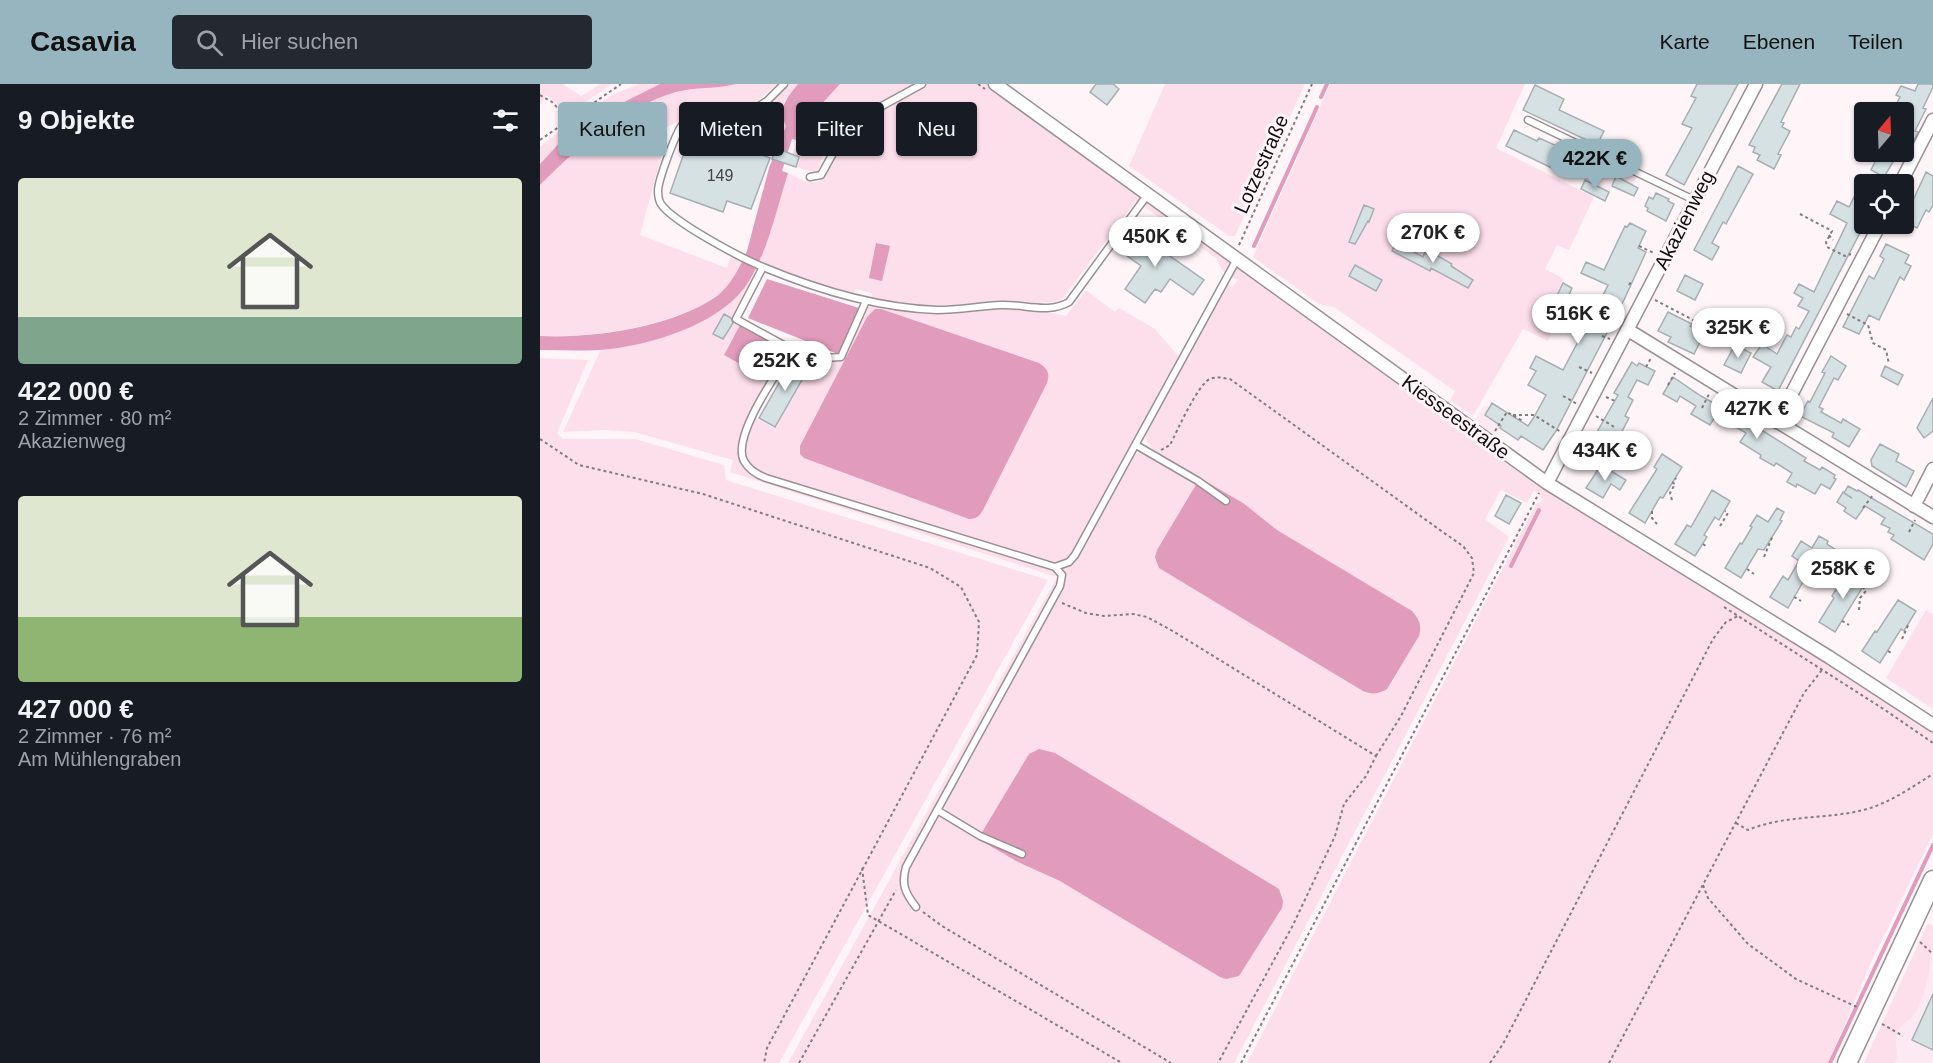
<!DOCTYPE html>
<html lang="de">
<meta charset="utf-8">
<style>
:root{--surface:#171b24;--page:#242831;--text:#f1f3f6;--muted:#9ea1a6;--accent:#96b5bf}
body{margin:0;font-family:Helvetica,sans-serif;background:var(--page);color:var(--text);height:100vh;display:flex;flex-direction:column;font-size:22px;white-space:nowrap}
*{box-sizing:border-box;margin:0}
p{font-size:20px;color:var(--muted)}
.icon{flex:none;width:33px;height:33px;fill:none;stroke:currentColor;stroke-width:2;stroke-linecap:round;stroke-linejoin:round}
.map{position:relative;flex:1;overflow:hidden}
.details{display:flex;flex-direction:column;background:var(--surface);width:540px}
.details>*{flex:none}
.guide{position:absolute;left:18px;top:18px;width:570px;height:54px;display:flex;gap:12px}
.needle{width:39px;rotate:19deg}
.buttons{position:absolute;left:1314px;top:18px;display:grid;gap:12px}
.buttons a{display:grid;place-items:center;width:60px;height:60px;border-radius:6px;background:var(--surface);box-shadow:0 2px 4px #0004;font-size:30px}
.price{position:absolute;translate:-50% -51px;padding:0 14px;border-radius:21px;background:#fff;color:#222;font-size:20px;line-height:39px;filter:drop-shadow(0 2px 3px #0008)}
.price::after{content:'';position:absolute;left:50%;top:36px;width:18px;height:14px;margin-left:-9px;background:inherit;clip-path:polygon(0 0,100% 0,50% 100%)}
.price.on{background:var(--accent);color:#111}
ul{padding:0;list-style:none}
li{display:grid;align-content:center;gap:12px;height:318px;padding:0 18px}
li span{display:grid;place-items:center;height:186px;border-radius:6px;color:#555}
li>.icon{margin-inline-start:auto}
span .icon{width:108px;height:108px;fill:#fffc;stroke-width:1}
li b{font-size:26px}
h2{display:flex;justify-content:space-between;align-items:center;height:72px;padding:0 18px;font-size:26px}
.pill{padding:0 21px;border-radius:6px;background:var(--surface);box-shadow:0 2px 4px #0004;font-size:21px;line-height:54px}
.pill.on{background:var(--accent);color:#111}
header{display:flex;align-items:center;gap:36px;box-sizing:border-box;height:84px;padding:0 30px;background:var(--accent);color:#111}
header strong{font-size:28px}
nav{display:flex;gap:33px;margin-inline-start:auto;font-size:21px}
.search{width:420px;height:54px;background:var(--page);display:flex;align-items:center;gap:15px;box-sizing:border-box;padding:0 21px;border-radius:6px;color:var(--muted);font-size:22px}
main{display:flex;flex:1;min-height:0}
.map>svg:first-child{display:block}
.built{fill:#fce9f1}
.green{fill:#fddfeb}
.water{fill:#e19bbb}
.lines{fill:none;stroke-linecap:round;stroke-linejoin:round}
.stream{stroke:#e19bbb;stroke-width:4}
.building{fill:#d6e1e4;stroke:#a5afb2;stroke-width:1.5}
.lane-casing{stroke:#999094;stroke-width:9}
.street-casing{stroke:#999094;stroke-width:15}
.secondary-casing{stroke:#999094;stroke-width:21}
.path{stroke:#827c7e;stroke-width:2;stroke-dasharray:3 3;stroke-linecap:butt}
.lane{stroke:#fff;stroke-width:6}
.street{stroke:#fff;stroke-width:12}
.secondary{stroke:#fff;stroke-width:18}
.labels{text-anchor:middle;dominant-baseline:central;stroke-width:6;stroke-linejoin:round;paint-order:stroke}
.number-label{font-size:16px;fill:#424344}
.street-label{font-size:20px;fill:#110e0f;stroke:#fff5f9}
</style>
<header>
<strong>Casavia</strong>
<div class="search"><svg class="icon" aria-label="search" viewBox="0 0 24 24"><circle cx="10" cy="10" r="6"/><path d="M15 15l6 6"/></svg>Hier suchen</div>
<nav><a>Karte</a><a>Ebenen</a><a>Teilen</a></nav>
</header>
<main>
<section class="details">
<h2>9 Objekte<svg class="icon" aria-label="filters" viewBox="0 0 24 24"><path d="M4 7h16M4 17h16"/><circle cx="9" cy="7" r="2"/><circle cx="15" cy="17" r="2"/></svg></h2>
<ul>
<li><span style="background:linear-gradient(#dfe7d0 75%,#7fa58c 0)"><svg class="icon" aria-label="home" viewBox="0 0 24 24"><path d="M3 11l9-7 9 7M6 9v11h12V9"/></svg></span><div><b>422 000 €</b><p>2 Zimmer · 80 m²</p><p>Akazienweg</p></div></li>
<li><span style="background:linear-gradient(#dfe7d0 65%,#8fb573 0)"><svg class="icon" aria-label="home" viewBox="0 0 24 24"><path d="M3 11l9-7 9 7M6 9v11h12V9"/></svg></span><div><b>427 000 €</b><p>2 Zimmer · 76 m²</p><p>Am Mühlengraben</p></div></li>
</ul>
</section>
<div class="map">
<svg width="1393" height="979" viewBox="0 0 1393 979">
<rect width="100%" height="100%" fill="#fff5f9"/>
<path class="built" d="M 1056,74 L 1097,94 L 1089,110 L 1072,102 L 1065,117 L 1041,105 Z
M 952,319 L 965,327 L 958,339 L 962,341 L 954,353 L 934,337 L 944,321 L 949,324 Z
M 1388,839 L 1393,842 L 1393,979 L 1324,979 Z"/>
<path class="green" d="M 0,0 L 23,0 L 41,12 L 61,0 L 72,0 L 34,26 L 27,29 L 6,11 L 0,21 Z
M 99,0 L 120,0 L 88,16 L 40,44 L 23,55 L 0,80 L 0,63 L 8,56 L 72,11 Z
M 196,0 L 237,0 L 215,19 L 160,30 L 141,36 L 123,45 L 115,36 L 107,42 L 115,52 L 121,73 L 100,151 L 187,184 L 192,171 L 203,177 C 197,189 189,202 179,210 C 141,241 48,255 0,252 L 0,101 C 39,62 82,24 136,8 C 152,4 178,3 196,0 Z
M 248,0 L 258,0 L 244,17 L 246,42 L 238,62 L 226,57 C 224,25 226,23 248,0 Z
M 300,0 L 377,0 L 299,41 L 286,42 L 282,47 L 278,57 L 286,61 L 277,89 L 256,83 L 259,73 L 252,70 L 267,36 Z
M 387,0 L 449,0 L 710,187 L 995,398 L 1291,579 L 1393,649 L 1393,750 L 1331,879 L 1288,979 L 707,979 L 996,420 L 1004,416 L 994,406 L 987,419 L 961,406 L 945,435 L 969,453 L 694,979 L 248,979 L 517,493 L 190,388 L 193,376 L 94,348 L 64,346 L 23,348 L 61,265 L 78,264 L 134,250 L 216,183 L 219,184 L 194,236 L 200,241 L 184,270 L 229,296 C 221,315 196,359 200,377 C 201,384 207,388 212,392 L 514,486 L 519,493 L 518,501 L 362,786 C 359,798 361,805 368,816 L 370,811 L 365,794 L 367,786 L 398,729 L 438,755 L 442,750 L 410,730 L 403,722 L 524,501 L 524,491 L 521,485 L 531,480 L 537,474 L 592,372 L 601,368 L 659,394 C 642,382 609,373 604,350 L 688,200 L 692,203 L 699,195 C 686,195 681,186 677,175 L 596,117 L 520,218 L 383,222 L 331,214 L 332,209 L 316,205 L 313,211 C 281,205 249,191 219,178 L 248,89 L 264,97 L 277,98 L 285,93 L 297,71 L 331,32 Z
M 625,0 L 765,0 L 695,152 L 689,152 L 589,82 Z
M 790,0 L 985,0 L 956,64 L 1054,113 L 1029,166 L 1017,161 L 1005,185 L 1024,195 L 1011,221 L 1022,226 L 1008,257 L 983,245 L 933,332 L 910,316 L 915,307 L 794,223 L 779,220 L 713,173 Z
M 546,206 L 575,228 L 579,224 L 615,245 L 640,274 L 537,464 L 527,476 L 514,480 L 229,392 C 199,378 201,360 216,334 L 234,344 L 271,280 L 302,276 L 328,223 C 335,219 367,227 378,227 C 430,231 473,219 526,232 Z
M 0,274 L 48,276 L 17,349 L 23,355 L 95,355 L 184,381 L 186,396 L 508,496 L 239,979 L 0,979 Z
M 1386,526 L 1393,530 L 1393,625 L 1346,594 Z
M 1388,839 L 1393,842 C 1393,869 1389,902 1376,928 C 1371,936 1362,939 1357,948 C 1353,959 1360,969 1355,979 L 1324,979 Z"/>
<path class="water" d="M 120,0 L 196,0 C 176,5 155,3 136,8 C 82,24 39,62 0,101 L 0,80 L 23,55 L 40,44 L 88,16 Z
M 258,0 L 300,0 L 267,36 L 257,56 L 252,55 L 242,87 L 248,89 C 237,124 228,166 209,197 C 185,237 122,257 78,264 C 52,268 26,266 0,266 L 0,252 C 51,255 134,243 177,212 C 191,201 200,183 207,167 L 229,84 L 246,42 C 237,24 247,14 258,0 Z
M 336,159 L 350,162 L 342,197 L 329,194 Z
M 227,195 L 319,224 L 298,270 L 208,234 Z
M 335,225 L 341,225 L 499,279 C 508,285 510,289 507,299 L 443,426 C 439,432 437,435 429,435 L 264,374 L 260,370 L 260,362 L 327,233 Z
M 200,241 L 243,265 L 241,270 L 243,271 L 229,296 L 184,271 Z
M 660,394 L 703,419 L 737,446 L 872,527 C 879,535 882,541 879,552 L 847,605 C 838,610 833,611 823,607 L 619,484 L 615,473 L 617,466 Z
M 499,665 L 515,669 L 739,805 L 743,817 L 742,824 L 699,892 L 686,895 L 680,893 L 520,797 L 478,778 L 438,755 L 489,670 Z"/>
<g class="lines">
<path class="stream" d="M 781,13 L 787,0
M 714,162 L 777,23
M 971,482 L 999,426
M 1290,979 L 1393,761"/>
</g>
<path class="building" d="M 556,0 L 573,0 L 579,5 L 567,21 L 550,8 Z
M 1157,0 L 1198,0 L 1144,101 L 1126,91 L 1152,44 L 1142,40 L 1156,14 L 1151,12 Z
M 1242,0 L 1260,0 L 1241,38 L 1244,39 L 1242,43 L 1250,47 L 1238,70 L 1241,71 L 1234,85 L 1217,76 L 1220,71 L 1213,68 L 1215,63 L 1209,61 Z
M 1378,0 L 1393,0 L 1393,3 L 1383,24 L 1386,25 L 1375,47 L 1378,48 L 1373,58 L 1364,53 L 1364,28 L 1352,28 L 1360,13 L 1356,11 L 1361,2 L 1375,7 Z
M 995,1 L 1024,15 L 1019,26 L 1064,47 L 1057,61 L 983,26 Z
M 195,42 L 207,46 L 200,63 L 230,74 L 211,125 L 187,117 L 183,128 L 130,109 L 150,52 L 167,58 L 169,54 L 182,59 L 185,52 L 190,54 Z
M 974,46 L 997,57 L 999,54 L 1024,65 L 1014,85 L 966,62 Z
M 236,64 L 259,73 L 256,83 L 232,75 Z
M 1340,68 L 1359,68 L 1344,93 L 1331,86 Z
M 1198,82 L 1213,90 L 1186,140 L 1183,138 L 1172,159 L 1179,163 L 1172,176 L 1154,166 Z
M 1386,88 L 1393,92 L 1393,121 L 1389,128 L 1386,126 L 1377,144 L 1364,137 L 1364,136 Z
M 1076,92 L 1098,104 L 1094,112 L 1072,102 Z
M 1045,96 L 1069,108 L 1065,117 L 1041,105 Z
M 1317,107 L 1324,111 L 1324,141 L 1238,307 L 1222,298 L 1231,283 L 1213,273 L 1222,260 L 1237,270 L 1247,251 L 1251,253 L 1256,243 L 1259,245 L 1269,227 L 1258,222 L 1263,214 L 1254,209 L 1259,200 L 1274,208 L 1307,139 L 1290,130 L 1297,117 L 1309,123 Z
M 1116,109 L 1129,115 L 1128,117 L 1134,120 L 1126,137 L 1107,127 L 1108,124 L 1105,122 L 1109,113 L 1113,115 Z
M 824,121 L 834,125 L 829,138 L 828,137 L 815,160 L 809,158 Z
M 1090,139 L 1106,147 L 1098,164 L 1106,168 L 1084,216 L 1016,347 L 1003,366 L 981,352 L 978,356 L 960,344 L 961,342 L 945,331 L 952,319 L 988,342 L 994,333 L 1006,311 L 988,301 L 996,287 L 990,284 L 996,272 L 1023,286 L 1051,233 L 1042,229 L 1050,212 L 1060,217 L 1068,201 L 1041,189 L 1046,178 L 1064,186 L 1085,142 L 1087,143 Z
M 590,144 L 664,196 L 653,211 L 630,195 L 621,208 L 615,205 L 605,219 L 585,205 L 601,182 L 576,164 Z
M 856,158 L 883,173 L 885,168 L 888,170 L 889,167 L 912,180 L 911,182 L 933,196 L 928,204 L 891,184 L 890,187 L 852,167 Z
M 1346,160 L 1369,171 L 1365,179 L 1371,182 L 1364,196 L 1360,193 L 1339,236 L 1329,231 L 1319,250 L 1303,243 L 1329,192 L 1334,195 L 1344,175 L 1340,172 Z
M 815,181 L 842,196 L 836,207 L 809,192 Z
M 1145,191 L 1163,200 L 1155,216 L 1137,207 Z
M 1023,199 L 1032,204 L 1014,246 L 1003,241 Z
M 1128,228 L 1152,240 L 1150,242 L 1164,250 L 1154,270 L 1128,258 L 1131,253 L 1118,247 Z
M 184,230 L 191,234 L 193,239 L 183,255 L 173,250 Z
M 1195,261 L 1211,269 L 1201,289 L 1184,281 Z
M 1291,272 L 1306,282 L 1298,296 L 1294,294 L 1279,323 L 1283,325 L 1281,328 L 1301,339 L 1303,335 L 1320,345 L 1309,363 L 1292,353 L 1294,349 L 1260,332 L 1268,317 L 1270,318 L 1285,289 L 1282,288 Z
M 254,273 L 271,280 L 235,343 L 219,334 Z
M 1092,278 L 1097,282 L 1099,279 L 1115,287 L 1108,301 L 1097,296 L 1088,313 L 1093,316 L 1085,332 L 1089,334 L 1070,370 L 1054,362 L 1057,357 L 1053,355 L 1078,311 L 1074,309 Z
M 1345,282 L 1363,291 L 1358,301 L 1341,292 Z
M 1133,293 L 1161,312 L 1215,342 L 1266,374 L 1264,377 L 1280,386 L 1282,383 L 1295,391 L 1294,394 L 1296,395 L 1290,405 L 1281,400 L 1275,410 L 1257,400 L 1256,403 L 1247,398 L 1252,389 L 1236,379 L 1234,382 L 1220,374 L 1221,371 L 1200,358 L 1206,349 L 1176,331 L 1170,341 L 1151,330 L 1156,322 L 1140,312 L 1137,318 L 1123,310 Z
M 1393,314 L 1393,347 L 1384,354 L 1377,344 Z
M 1340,360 L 1359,370 L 1356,377 L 1374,387 L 1366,403 L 1332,382 L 1331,376 Z
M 1122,370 L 1142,383 L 1123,414 L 1120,413 L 1105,439 L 1089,429 L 1117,385 L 1114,383 Z
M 1061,381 L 1086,396 L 1080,406 L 1071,400 L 1063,414 L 1046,404 Z
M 1308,402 L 1317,407 L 1318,406 L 1393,450 L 1393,460 L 1384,476 L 1351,455 L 1354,451 L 1348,448 L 1350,444 L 1341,440 L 1345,434 L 1325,422 L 1316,435 L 1304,427 L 1306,424 L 1297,418 L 1303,408 L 1312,414 L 1304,409 Z
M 1172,406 L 1190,417 L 1179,436 L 1175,433 L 1164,451 L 1167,453 L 1155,472 L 1135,460 L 1147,441 L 1151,443 Z
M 966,411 L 981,419 L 969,440 L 955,432 Z
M 1237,424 L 1244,428 L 1240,436 L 1242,437 L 1224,466 L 1218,465 L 1201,494 L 1185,484 L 1200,459 L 1202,460 L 1212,443 L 1210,442 L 1217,431 L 1228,438 Z
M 1279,452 L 1288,457 L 1287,460 L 1296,466 L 1284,485 L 1278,481 L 1275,486 L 1271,484 L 1248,524 L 1230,513 L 1243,492 L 1248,496 L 1259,477 L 1252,472 L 1261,457 L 1272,464 Z
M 1309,485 L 1327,496 L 1295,548 L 1279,538 L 1294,514 L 1292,512 Z
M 1358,516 L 1376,527 L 1364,547 L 1361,545 L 1340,579 L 1322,567 L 1335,547 L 1337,548 Z
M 1393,910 L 1393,966 L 1372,956 Z"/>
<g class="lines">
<g class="lane-casing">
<path id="lane" d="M 988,36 L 1154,116
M 270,93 L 281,91 L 302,53 L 331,28 L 382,0
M 223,183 C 201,174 133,138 121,120 C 119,117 118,110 118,106 C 119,94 135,51 142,41 L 214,25 L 227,17 L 244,0
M 326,217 L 301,273 L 269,275 L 196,235 L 223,183 C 278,206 337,224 397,226 C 418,226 440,222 461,221 C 484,220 509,230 529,218 L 608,110
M 252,265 C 238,288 191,353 204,377 C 209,386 218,391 226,394 L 515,483 L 529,478 L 535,471 L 697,175
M 596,361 L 658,397 L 686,417
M 397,726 L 440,752 L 482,770
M 376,823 C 365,809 361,800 366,783 L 520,502 L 522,491 L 515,483"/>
</g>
<g class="street-casing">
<path id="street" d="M 455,0 L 1007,399 L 1289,573 L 1393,641
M 1360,100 L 1393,36
M 1088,246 L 1393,433
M 1237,338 L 1340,140
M 1007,399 L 1216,0
M 1374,422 L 1393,385"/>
</g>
<g class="secondary-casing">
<path id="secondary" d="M 1307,979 L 1393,796"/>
</g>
<path class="path" d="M 438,0 L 445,5
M 0,11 L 12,18 L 28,35
M 0,56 L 81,0
M 1260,130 L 1292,147 L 1286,158 L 1287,163 L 1305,172 L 1311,170
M 1289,151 L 1293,156
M 699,161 L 772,0
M 1099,162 L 1114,169
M 1089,201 L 1091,198
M 1115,216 L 1176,248
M 1067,220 L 1068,218
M 1307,230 L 1328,241 L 1333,259 L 1346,266 L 1349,280
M 1062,252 L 1070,255
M 1039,283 L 1052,289
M 1106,283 L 1111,274
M 1128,301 L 1135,289
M 1023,312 L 1037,320
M 1066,313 L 1075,317
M 1162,324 L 1169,310
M 973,331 L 994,331 L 1021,348
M 1056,332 L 1076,344
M 955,347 L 967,328 L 981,336 L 981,338
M 0,355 L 39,381 L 163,410 L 390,484 L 421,503 L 439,538 L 437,571 L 227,964 L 224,979
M 621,366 L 630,361 C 637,347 658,300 670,295 C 677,292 683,294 690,295 L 907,451 L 923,462 L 932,474 L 934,489 L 861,632 L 836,672
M 1132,416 L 1130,409 L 1135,400 L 1133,399 L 1136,394
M 1323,424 L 1333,411
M 1112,427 L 1112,434 L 1117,440
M 1180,442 L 1188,429 L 1185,427
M 1369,448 L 1375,436
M 1163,460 L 1167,463
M 1224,473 L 1233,451
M 1207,485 L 1214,490
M 1275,495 L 1281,477
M 1254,513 L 1261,517
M 522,519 L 546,529 L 564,532 L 593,530 L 607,533 L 631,546 L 836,672 L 826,692 L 804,720 L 795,752 L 753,841 L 678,979
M 1184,523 L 1345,626 L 1393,659
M 1319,526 L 1320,514 L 1326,507 L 1323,503
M 1302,537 L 1309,541
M 1362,555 L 1369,539
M 1348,567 L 1353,570
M 1196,739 L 1208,746 C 1246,730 1288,736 1327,725 C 1351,718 1372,703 1393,690
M 322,784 L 328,831 L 582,979
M 1163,801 L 1168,814 L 1208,860 L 1256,895 L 1317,923
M 383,828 L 402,842 L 631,979
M 1380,858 L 1393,870
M 1342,940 L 1363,952
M 259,979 L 356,806
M 701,979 L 999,409
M 950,979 L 963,960 L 1173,555 L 1186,538 L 1198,532
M 1069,979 L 1264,609 L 1282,586"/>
<use href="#lane" class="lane"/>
<use href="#street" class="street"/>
<use href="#secondary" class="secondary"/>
</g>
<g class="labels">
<g class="number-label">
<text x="180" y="91">149</text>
</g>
<g class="street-label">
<text transform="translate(721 80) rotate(-66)">Lotzestraße</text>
<text transform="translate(1144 136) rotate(-63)">Akazienweg</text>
<text transform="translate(916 333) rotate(36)">Kiesseestraße</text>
</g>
</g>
</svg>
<div class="buttons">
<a><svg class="needle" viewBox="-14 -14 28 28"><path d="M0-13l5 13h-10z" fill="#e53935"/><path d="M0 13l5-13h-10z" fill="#9ea1a6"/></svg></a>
<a><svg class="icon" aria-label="locate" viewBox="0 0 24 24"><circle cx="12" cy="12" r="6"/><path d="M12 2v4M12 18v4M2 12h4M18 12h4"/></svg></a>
</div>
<b class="price on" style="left:1055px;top:106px">422K €</b>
<b class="price" style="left:893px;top:180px">270K €</b>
<b class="price" style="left:615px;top:184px">450K €</b>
<b class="price" style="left:1038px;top:261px">516K €</b>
<b class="price" style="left:1198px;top:275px">325K €</b>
<b class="price" style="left:245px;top:308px">252K €</b>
<b class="price" style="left:1217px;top:356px">427K €</b>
<b class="price" style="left:1065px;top:398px">434K €</b>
<b class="price" style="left:1303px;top:516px">258K €</b>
<div class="guide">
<a class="pill on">Kaufen</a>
<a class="pill">Mieten</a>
<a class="pill">Filter</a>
<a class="pill">Neu</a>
</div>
</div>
</main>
